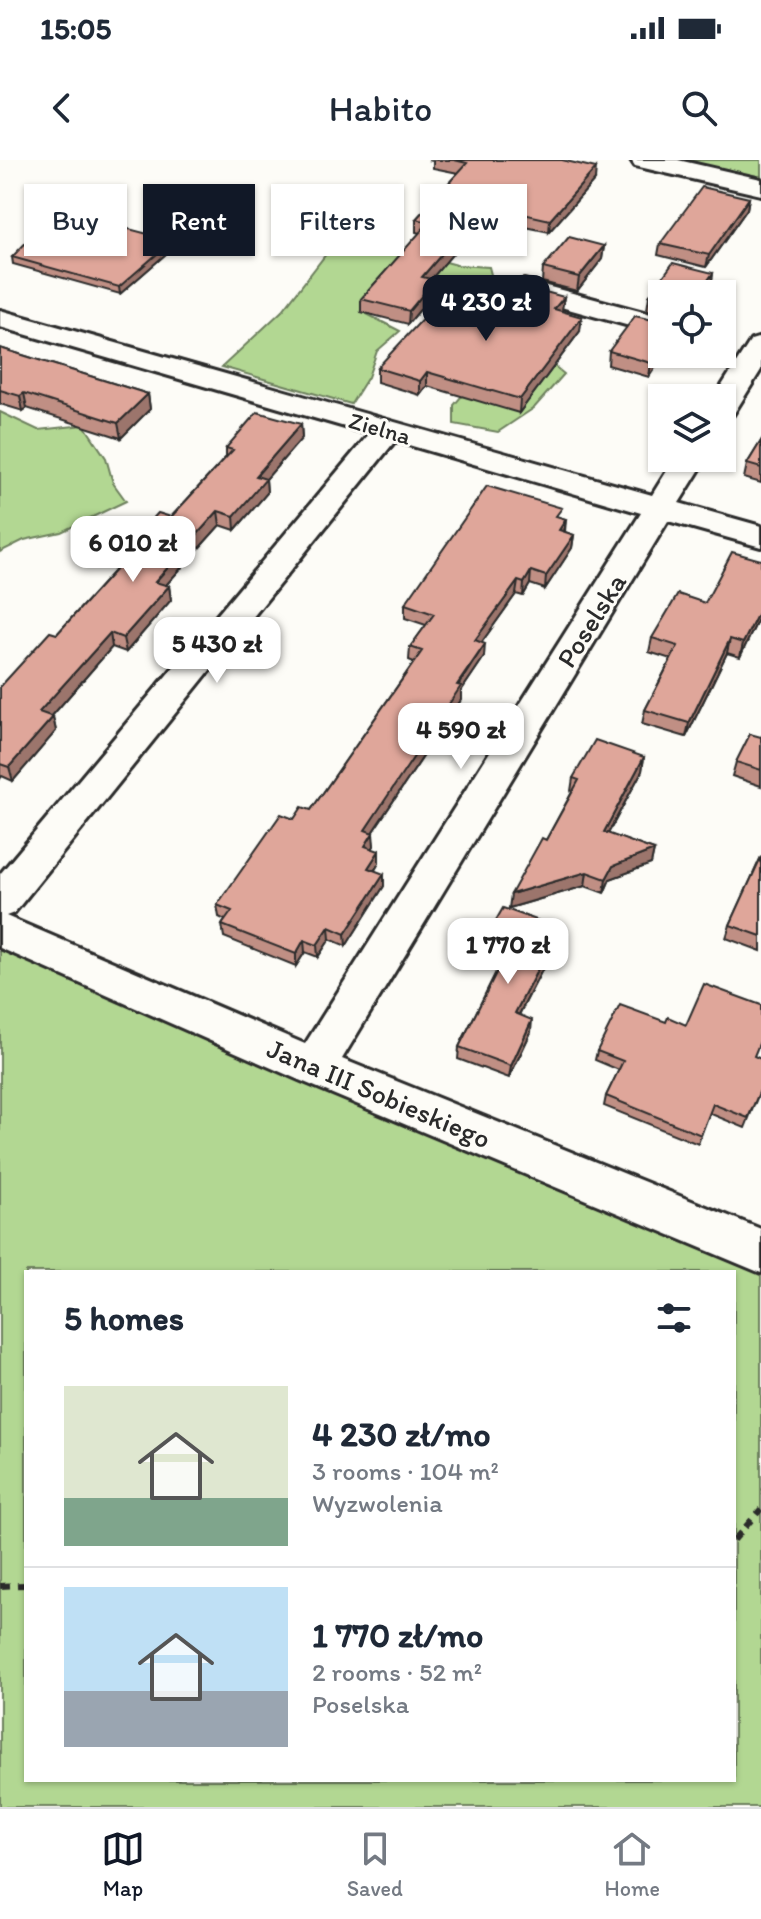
<!DOCTYPE html>
<meta charset="utf-8">
<style>
:root{--surface:#fff;--page:#f2f2f3;--text:#1f2937;--muted:#747a83;--line:#e0e1e3;--accent:#111827}
body{margin:0;font-family:Itim,sans-serif;background:var(--page);color:var(--text);height:100vh;display:flex;flex-direction:column;font-size:30px;white-space:nowrap}
*{box-sizing:border-box;margin:0}
p{font-size:26px;color:var(--muted)}
.icon{flex:none;width:44px;height:44px;fill:none;stroke:currentColor;stroke-width:2;stroke-linecap:round;stroke-linejoin:round}
.map{position:relative;flex:1;overflow:hidden}
.drawer{position:absolute;left:24px;top:1110px;width:712px;height:512px;display:flex;flex-direction:column;background:var(--surface);border-radius:0px;box-shadow:0 2px 6px #0004}
.drawer>*{flex:none}
.guide{position:absolute;left:24px;top:24px;width:714px;height:72px;display:flex;gap:16px}
.tools{position:absolute;left:648px;top:120px;display:grid;gap:16px}
.tools a{display:grid;place-items:center;width:88px;height:88px;border-radius:0px;background:var(--surface);box-shadow:0 2px 6px #0004;font-size:40px}
.price{position:absolute;translate:-50% -68px;padding:0 18px;border-radius:16px;background:#fff;color:#222;font-size:26px;line-height:52px;filter:drop-shadow(0 2px 4px #0008)}
.price::after{content:'';position:absolute;left:50%;top:48px;width:24px;height:18px;margin-left:-12px;background:inherit;clip-path:polygon(0 0,100% 0,50% 100%)}
.price.active{background:var(--accent);color:#fff}
ul{padding:0;list-style:none}
li{display:flex;align-items:center;gap:24px;height:200px;padding:0 40px}
li+li{border-top:2px solid var(--line)}
li span{display:grid;place-items:center;flex:none;width:224px;height:160px;border-radius:0px;color:#555}
li>.icon{margin-inline-start:auto}
span .icon{width:96px;height:96px;fill:#fffc;stroke-width:1}
li b{font-size:34px}
h2{display:flex;justify-content:space-between;align-items:center;height:96px;padding:0 40px;font-size:34px}
.pill{padding:0 28px;border-radius:0px;background:var(--surface);box-shadow:0 2px 6px #0004;font-size:28px;line-height:72px}
.pill.active{background:var(--accent);color:#fff}
.status{display:flex;justify-content:space-between;align-items:center;height:56px;padding:0 40px;background:var(--surface);direction:ltr}
.status svg{height:22px;fill:currentColor}
header{display:flex;justify-content:space-between;align-items:center;height:104px;padding:0 40px;background:var(--surface);font-size:36px;font-weight:600}
.tabs{display:flex;justify-content:space-around;align-items:center;height:112px;border-top:2px solid var(--line);background:var(--surface);font-size:22px;color:var(--muted)}
.tabs a{display:grid;justify-items:center;gap:4px}
.tabs .active{color:var(--accent)}
.map>svg:first-child{display:block}
.green{fill:#b2d792;stroke:#6e815e;stroke-width:2;fill-rule:evenodd}
.lines{fill:none;stroke-linecap:round;stroke-linejoin:round}
.minor-casing{stroke:#2b2b2b;stroke-width:6}
.tertiary-casing{stroke:#2b2b2b;stroke-width:6}
.path{stroke:#2b2b2b;stroke-width:6;stroke-dasharray:10 7;stroke-linecap:butt}
.minor{fill:#fdfcf7;fill-rule:evenodd}
.tertiary{fill:#fdfcf7;fill-rule:evenodd}
.wall{fill:#c08f84;stroke:#2b2b2b;stroke-width:2}
.shaded-wall{fill:#9c746c;stroke:#2b2b2b;stroke-width:2}
.building{fill:#dfa69a;stroke:#2b2b2b;stroke-width:2}
.labels{text-anchor:middle;dominant-baseline:central;stroke-width:6;stroke-linejoin:round;paint-order:stroke}
.far-street-label{font-size:24px;fill:#2b2b2b;stroke:#fdfcf7}
.street-label{font-size:28px;fill:#2b2b2b;stroke:#fdfcf7}
</style>
<div class="status"><b>15:05</b><svg viewBox="0 0 49 12"><path d="M0 12V9h3v3zM5 12V6h3v6zM10 12V3h3v9zM15 12V0h3v12zM26 1h20v11H26zM47 4h2v5h-2z"/></svg></div>
<header><svg class="icon" aria-label="back" viewBox="0 0 24 24"><path d="M15 5l-7 7 7 7"/></svg>Habito<svg class="icon" aria-label="search" viewBox="0 0 24 24"><circle cx="10" cy="10" r="6"/><path d="M15 15l6 6"/></svg></header>
<div class="map">
<svg width="761" height="1647" viewBox="0 0 761 1647">
<rect width="100%" height="100%" fill="#fdfcf7"/>
<filter id="ink" filterUnits="userSpaceOnUse"><feTurbulence type="fractalNoise" baseFrequency=".0125" numOctaves="2"/><feDisplacementMap in="SourceGraphic" scale="16" xChannelSelector="R" yChannelSelector="G"/><feConvolveMatrix kernelMatrix="1 2 1 2 8 2 1 2 1" color-interpolation-filters="sRGB"/></filter>
<g filter="url(#ink)">
<path class="green" d="M 632,0 L 761,0 L 761,27 Z
M 365,80 L 457,105 L 489,107 L 495,130 L 478,147 L 485,165 L 547,200 L 564,214 L 534,248 L 498,272 L 454,264 L 454,245 L 480,215 L 444,156 L 468,130 L 448,121 L 413,113 L 361,151 L 400,171 L 377,191 L 368,217 L 351,244 L 222,207 L 283,150 L 330,89 Z
M 0,252 L 38,270 L 84,265 L 106,298 L 113,323 L 126,341 L 61,372 L 24,380 L 0,392 Z
M 0,760 L 761,1091 L 761,1647 L 0,1647 ZM 26,1112 L 734,1112 L 734,1620 L 26,1620 Z"/>
<g class="lines">
<g class="minor-casing">
<path id="minor" d="M 524,120 L 662,157 L 662,175 L 514,134 L 510,128 L 514,122 Z
M 0,150 L 652,335 L 675,298 L 707,298 L 679,343 L 761,366 L 761,387 L 668,361 L 342,899 L 761,1069 L 761,1113 L 299,920 L 0,788 L 0,714 L 369,274 L 0,167 ZM 395,281 L 641,353 L 305,884 L 6,756 L 14,753 Z
M 761,177 L 761,210 L 733,255 L 722,258 L 722,238 L 714,238 L 751,180 Z"/>
</g>
<g class="tertiary-casing">
<path id="tertiary" d="M 631,0 L 678,0 L 761,19 L 761,35 L 635,6 Z"/>
</g>
<path class="path" d="M 734,1380 L 761,1349
M 0,1426 L 26,1425"/>
<use href="#minor" class="minor"/>
<use href="#tertiary" class="tertiary"/>
</g>
<path class="wall" d="M 428,0 L 562,0 L 595,20 L 549,72 L 483,58 L 431,119 L 435,120 L 434,133 L 408,164 L 361,152 L 361,139 L 420,73 L 416,72 L 416,59 L 458,13 L 433,8 L 433,1 Z
M 749,38 L 747,49 L 706,107 L 658,95 L 660,84 Z
M 109,81 L 168,87 L 165,90 L 166,94 L 120,134 L 13,104 L 12,97 Z
M 604,86 L 602,99 L 577,131 L 542,122 L 543,108 Z
M 713,113 L 711,127 L 662,134 L 662,154 L 647,150 L 649,136 Z
M 564,137 L 561,151 L 580,171 L 519,253 L 427,226 L 420,235 L 377,222 L 377,208 L 514,143 Z
M 662,162 L 649,217 L 608,205 L 609,191 Z
M 0,188 L 148,234 L 150,249 L 121,278 L 27,248 L 23,251 L 0,244 Z
M 301,264 L 302,278 L 266,319 L 267,333 L 235,370 L 220,365 L 166,425 L 169,426 L 171,440 L 126,492 L 112,487 L 51,557 L 53,557 L 56,571 L 13,621 L 2,616 L 0,619 L 0,527 L 57,474 L 122,402 L 121,394 L 171,357 L 226,297 L 226,288 Z
M 761,281 L 761,323 L 744,318 L 747,304 Z
M 561,358 L 566,359 L 565,372 L 574,375 L 572,388 L 545,429 L 530,424 L 523,436 L 516,434 L 481,483 L 484,497 L 461,531 L 461,540 L 372,673 L 374,686 L 372,688 L 379,703 L 375,710 L 384,726 L 346,786 L 330,779 L 318,797 L 305,792 L 296,806 L 224,777 L 222,765 L 225,760 L 219,757 L 217,745 L 294,659 L 311,650 L 414,502 L 409,500 L 410,487 L 426,465 L 405,458 L 405,444 Z
M 761,400 L 761,453 L 740,497 L 727,493 L 686,577 L 642,564 L 645,550 L 671,499 L 649,492 L 652,478 L 705,443 Z
M 761,577 L 761,626 L 732,616 L 736,602 Z
M 644,597 L 642,611 L 608,674 L 654,690 L 651,704 L 610,719 L 604,733 L 585,726 L 509,748 L 572,632 L 571,631 L 573,618 Z
M 761,697 L 761,791 L 726,778 L 730,765 Z
M 559,768 L 557,781 L 519,855 L 531,872 L 509,918 L 458,899 L 459,887 L 497,810 L 478,803 L 479,790 Z
M 597,891 L 754,896 L 761,928 L 745,968 L 709,953 L 698,984 L 604,946 L 606,936 L 619,910 L 595,900 Z"/>
<path class="shaded-wall" d="M 596,8 L 595,20 L 549,72 L 550,60 Z
M 749,38 L 747,49 L 706,107 L 709,95 Z
M 484,45 L 483,58 L 422,130 L 422,117 Z
M 167,79 L 168,87 L 165,90 L 166,94 L 120,134 L 119,127 Z
M 604,86 L 602,99 L 577,131 L 579,117 Z
M 713,113 L 711,127 L 706,134 L 698,134 Z
M 435,120 L 434,133 L 408,164 L 409,151 Z
M 564,137 L 562,150 L 552,163 L 554,149 Z
M 582,157 L 580,171 L 519,253 L 520,239 Z
M 662,187 L 662,194 L 664,194 L 649,217 L 651,203 Z
M 427,212 L 427,226 L 420,235 L 420,221 Z
M 24,233 L 27,248 L 23,251 L 20,236 Z
M 148,234 L 150,249 L 121,278 L 118,263 Z
M 301,264 L 302,278 L 266,319 L 267,333 L 235,370 L 234,356 L 256,316 Z
M 218,351 L 220,365 L 157,435 L 155,422 Z
M 566,359 L 564,372 L 559,370 Z
M 574,375 L 572,388 L 545,429 L 546,416 Z
M 531,411 L 530,424 L 523,436 L 524,423 Z
M 518,421 L 516,434 L 474,493 L 475,480 Z
M 169,426 L 171,440 L 126,492 L 123,478 Z
M 761,447 L 761,453 L 740,497 L 743,483 Z
M 110,473 L 112,487 L 43,566 L 39,552 Z
M 730,479 L 727,493 L 686,577 L 689,563 Z
M 485,484 L 484,497 L 461,531 L 461,540 L 365,683 L 365,670 Z
M 53,557 L 56,571 L 13,621 L 9,607 Z
M 644,597 L 642,611 L 601,686 L 604,672 Z
M 373,673 L 374,686 L 365,698 L 365,686 Z
M 654,690 L 651,704 L 610,719 L 604,733 L 606,719 L 613,706 Z
M 379,691 L 379,703 L 368,720 L 368,708 Z
M 587,712 L 585,726 L 509,748 L 511,734 Z
M 384,714 L 384,726 L 346,786 L 345,774 Z
M 329,767 L 330,779 L 318,797 L 317,785 Z
M 559,768 L 557,781 L 513,866 L 515,853 Z
M 304,780 L 305,792 L 296,806 L 296,794 Z
M 532,860 L 531,872 L 509,918 L 511,906 Z"/>
<path class="building" d="M 454,0 L 562,0 L 596,8 L 550,60 L 484,45 L 422,117 L 435,120 L 409,151 L 361,139 L 429,62 L 416,59 L 467,3 Z
M 702,27 L 749,38 L 709,95 L 660,84 Z
M 40,68 L 109,81 L 129,69 L 167,79 L 160,86 L 165,87 L 119,127 L 12,97 Z
M 569,77 L 604,86 L 579,117 L 543,108 Z
M 673,103 L 713,113 L 698,134 L 662,134 L 662,140 L 649,136 Z
M 527,127 L 564,137 L 554,149 L 582,157 L 520,239 L 427,212 L 420,221 L 377,208 L 442,138 L 494,152 L 504,140 L 514,143 Z
M 635,156 L 662,162 L 662,187 L 651,203 L 609,191 Z
M 0,188 L 148,234 L 118,263 L 24,233 L 20,236 L 0,230 Z
M 257,252 L 301,264 L 256,316 L 266,319 L 234,356 L 218,351 L 155,422 L 169,426 L 123,478 L 110,473 L 39,552 L 53,557 L 9,607 L 0,604 L 0,527 L 50,472 L 57,474 L 128,396 L 121,394 L 158,353 L 171,357 L 233,290 L 226,288 Z
M 761,281 L 761,308 L 747,304 Z
M 487,326 L 562,348 L 556,356 L 566,359 L 559,370 L 574,375 L 546,416 L 531,411 L 524,423 L 518,421 L 475,480 L 485,484 L 457,525 L 461,526 L 365,670 L 373,673 L 365,686 L 379,691 L 368,708 L 384,714 L 345,774 L 329,767 L 317,785 L 304,780 L 296,794 L 222,765 L 232,751 L 217,745 L 281,654 L 294,659 L 302,647 L 311,650 L 422,491 L 410,487 L 434,454 L 405,444 Z
M 732,392 L 761,400 L 761,447 L 743,483 L 730,479 L 689,563 L 645,550 L 678,486 L 652,478 L 678,434 L 705,443 Z
M 750,574 L 761,577 L 761,610 L 736,602 Z
M 595,580 L 644,597 L 604,672 L 654,690 L 613,706 L 606,719 L 587,712 L 511,734 L 542,678 L 546,680 L 579,620 L 573,618 Z
M 761,697 L 761,776 L 730,765 Z
M 503,748 L 559,768 L 515,853 L 532,860 L 511,906 L 459,887 L 503,799 L 479,790 Z
M 704,824 L 761,845 L 761,879 L 754,896 L 761,899 L 761,928 L 748,958 L 713,944 L 701,975 L 606,936 L 623,901 L 597,891 L 620,845 L 666,862 L 668,857 L 686,865 Z"/>
</g>
<g class="labels">
<g class="far-street-label">
<text transform="translate(380 268) rotate(16)">Zielna</text>
</g>
<g class="street-label">
<text transform="translate(591 460) rotate(-58)">Poselska</text>
<text transform="translate(379 933) rotate(23)">Jana III Sobieskiego</text>
</g>
</g>
</svg>
<div class="tools">
<a><svg class="icon" aria-label="locate" viewBox="0 0 24 24"><circle cx="12" cy="12" r="6"/><path d="M12 2v4M12 18v4M2 12h4M18 12h4"/></svg></a>
<a><svg class="icon" aria-label="layers" viewBox="0 0 24 24"><path d="M12 4l9 5-9 5-9-5zM3 14l9 5 9-5"/></svg></a>
</div>
<b class="price active" style="left:486px;top:183px">4 230 zł</b>
<b class="price" style="left:133px;top:424px">6 010 zł</b>
<b class="price" style="left:217px;top:525px">5 430 zł</b>
<b class="price" style="left:461px;top:611px">4 590 zł</b>
<b class="price" style="left:508px;top:826px">1 770 zł</b>
<div class="guide">
<a class="pill">Buy</a>
<a class="pill active">Rent</a>
<a class="pill">Filters</a>
<a class="pill">New</a>
</div>
<section class="drawer">
<h2>5 homes<svg class="icon" aria-label="filters" viewBox="0 0 24 24"><path d="M4 7h16M4 17h16"/><circle cx="9" cy="7" r="2"/><circle cx="15" cy="17" r="2"/></svg></h2>
<ul>
<li><span style="background:linear-gradient(#dfe7d0 70%,#7fa58c 0)"><svg class="icon" aria-label="home" viewBox="0 0 24 24"><path d="M3 11l9-7 9 7M6 9v11h12V9"/></svg></span><div><b>4 230 zł/mo</b><p>3 rooms · 104 m²</p><p>Wyzwolenia</p></div></li>
<li><span style="background:linear-gradient(#bfe0f5 65%,#9aa5b1 0)"><svg class="icon" aria-label="home" viewBox="0 0 24 24"><path d="M3 11l9-7 9 7M6 9v11h12V9"/></svg></span><div><b>1 770 zł/mo</b><p>2 rooms · 52 m²</p><p>Poselska</p></div></li>
</ul>
</section>
</div>
<nav class="tabs">
<a class="active"><svg class="icon" aria-label="map" viewBox="0 0 24 24"><path d="M3 6l6-2 6 2 6-2v14l-6 2-6-2-6 2zM9 4v14M15 6v14"/></svg>Map</a>
<a><svg class="icon" aria-label="saved" viewBox="0 0 24 24"><path d="M7 4h10v16l-5-4-5 4z"/></svg>Saved</a>
<a><svg class="icon" aria-label="home" viewBox="0 0 24 24"><path d="M3 11l9-7 9 7M6 9v11h12V9"/></svg>Home</a>
</nav>
